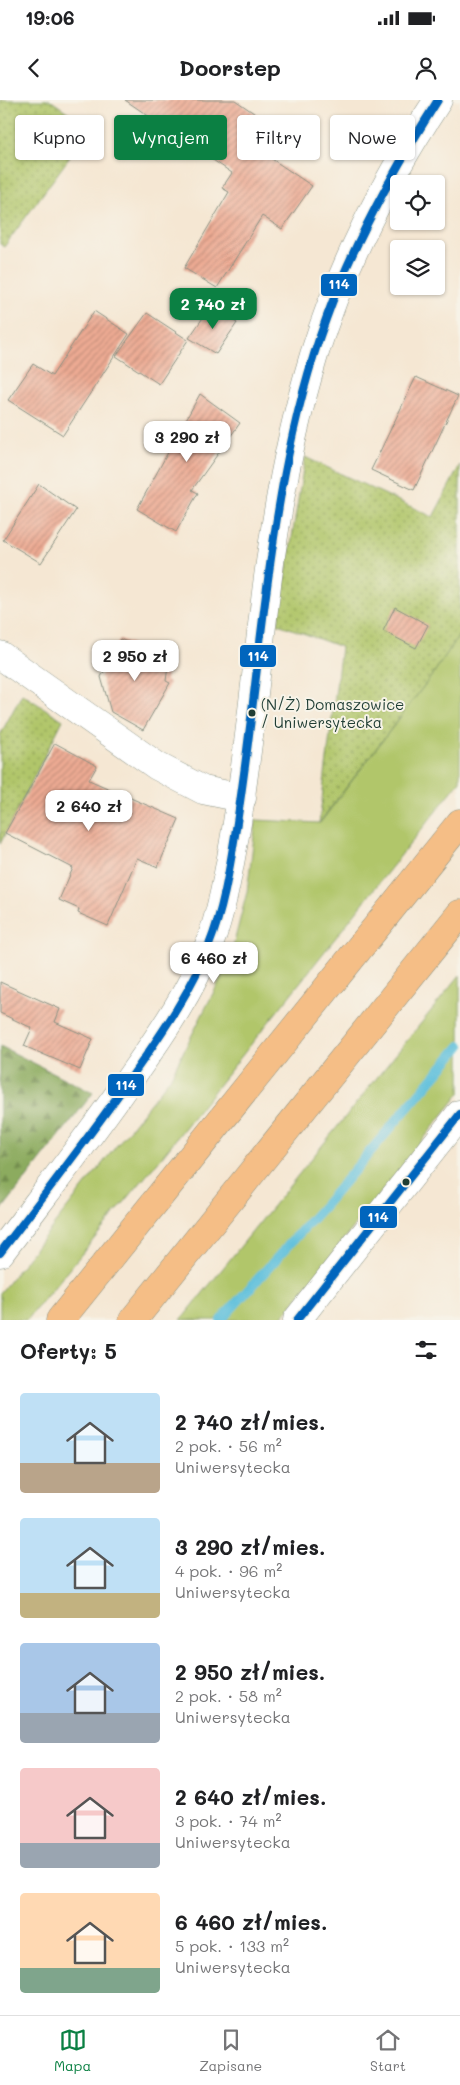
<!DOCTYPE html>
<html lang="pl">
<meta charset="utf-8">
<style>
:root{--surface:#fff;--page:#f6f6f6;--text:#202124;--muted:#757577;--line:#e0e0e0;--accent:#0b8043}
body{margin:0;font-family:Mali,sans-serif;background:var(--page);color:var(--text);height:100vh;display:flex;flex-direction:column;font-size:19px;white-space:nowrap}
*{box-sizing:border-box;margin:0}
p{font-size:16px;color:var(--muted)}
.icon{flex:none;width:28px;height:28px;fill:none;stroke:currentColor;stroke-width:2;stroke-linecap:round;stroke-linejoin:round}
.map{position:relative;height:1220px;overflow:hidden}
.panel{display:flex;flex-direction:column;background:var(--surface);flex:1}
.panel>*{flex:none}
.hud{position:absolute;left:15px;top:15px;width:430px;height:45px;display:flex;gap:10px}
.tools{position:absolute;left:390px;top:75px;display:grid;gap:10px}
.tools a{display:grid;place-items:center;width:55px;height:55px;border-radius:5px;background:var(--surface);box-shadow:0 1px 4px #0004;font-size:25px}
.price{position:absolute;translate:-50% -42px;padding:0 11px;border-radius:10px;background:#fff;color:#222;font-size:16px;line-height:32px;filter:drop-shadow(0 1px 2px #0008)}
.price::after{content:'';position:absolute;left:50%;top:30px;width:15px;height:11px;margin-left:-8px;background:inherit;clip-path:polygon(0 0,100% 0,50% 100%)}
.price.current{background:var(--accent);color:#fff}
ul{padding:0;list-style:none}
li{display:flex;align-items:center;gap:15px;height:125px;padding:0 20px}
li span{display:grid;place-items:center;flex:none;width:140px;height:100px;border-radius:5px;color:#555}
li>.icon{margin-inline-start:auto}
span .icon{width:60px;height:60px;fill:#fffc;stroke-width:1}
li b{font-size:21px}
h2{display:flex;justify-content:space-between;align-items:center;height:60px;padding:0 20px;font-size:21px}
.chip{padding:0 18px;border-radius:5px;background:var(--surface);box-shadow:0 1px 4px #0004;font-size:18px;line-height:45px}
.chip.current{background:var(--accent);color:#fff}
.status{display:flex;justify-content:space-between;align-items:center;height:35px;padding:0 25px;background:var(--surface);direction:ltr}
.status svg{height:14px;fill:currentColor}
header{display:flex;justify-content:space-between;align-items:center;height:65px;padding:0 20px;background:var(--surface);font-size:22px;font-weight:700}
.dock{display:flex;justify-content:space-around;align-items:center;height:70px;border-top:1px solid var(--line);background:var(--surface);font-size:14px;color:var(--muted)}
.dock a{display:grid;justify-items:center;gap:2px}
.dock .current{color:var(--accent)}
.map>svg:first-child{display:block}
.grass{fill:#b1c66a;stroke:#68824f}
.forest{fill:url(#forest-firs);stroke:#567449}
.park{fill:url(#park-dots);stroke:#68824f}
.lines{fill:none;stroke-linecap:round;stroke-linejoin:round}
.stream{stroke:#5dbfdb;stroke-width:10}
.building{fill:url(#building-hatch)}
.minor-casing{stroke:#8a9284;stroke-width:29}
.tertiary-casing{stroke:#8a9284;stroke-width:29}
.motorway-casing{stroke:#8a9284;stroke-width:29}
.minor{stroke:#fff;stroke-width:28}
.tertiary{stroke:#fff;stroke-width:28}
.motorway{stroke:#f5be86;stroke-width:28}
.bus-1-casing{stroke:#f7f3e8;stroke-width:11}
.bus-1{stroke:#0065bd;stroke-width:8}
.bus-dot{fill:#1f3d34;stroke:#f7f3e8;stroke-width:2}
.labels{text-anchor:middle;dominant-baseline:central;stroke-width:4;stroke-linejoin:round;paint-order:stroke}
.bus-label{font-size:15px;fill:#1f3d34;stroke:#f7f3e8;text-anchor:start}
.line-badge{stroke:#f7f3e8;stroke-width:2}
.badge-label{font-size:14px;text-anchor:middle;font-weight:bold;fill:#fff}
</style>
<div class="status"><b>19:06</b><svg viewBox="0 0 49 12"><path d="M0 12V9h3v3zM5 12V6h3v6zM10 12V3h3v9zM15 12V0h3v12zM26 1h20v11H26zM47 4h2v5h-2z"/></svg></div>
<header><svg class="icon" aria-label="back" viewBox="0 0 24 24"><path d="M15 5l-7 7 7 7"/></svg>Doorstep<svg class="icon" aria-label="person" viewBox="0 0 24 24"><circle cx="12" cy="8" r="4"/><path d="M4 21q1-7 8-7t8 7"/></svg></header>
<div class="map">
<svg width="460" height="1220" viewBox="0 0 460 1220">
<defs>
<pattern id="forest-firs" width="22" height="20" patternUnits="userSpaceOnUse" patternTransform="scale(1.25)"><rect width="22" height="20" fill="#8cab5e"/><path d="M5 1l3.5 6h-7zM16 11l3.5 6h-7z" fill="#728c4e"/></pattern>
<pattern id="park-dots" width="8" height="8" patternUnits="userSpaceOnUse" patternTransform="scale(1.25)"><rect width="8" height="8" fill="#b1c66a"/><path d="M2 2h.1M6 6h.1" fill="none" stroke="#8fa258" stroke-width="1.8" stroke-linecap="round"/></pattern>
<pattern id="building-hatch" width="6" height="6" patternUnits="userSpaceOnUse" patternTransform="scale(1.25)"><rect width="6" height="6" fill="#edaa93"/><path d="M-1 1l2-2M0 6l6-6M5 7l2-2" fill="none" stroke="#bf8c79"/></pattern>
</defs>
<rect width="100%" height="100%" fill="#f7f3e8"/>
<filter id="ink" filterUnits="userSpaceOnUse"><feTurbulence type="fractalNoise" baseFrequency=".02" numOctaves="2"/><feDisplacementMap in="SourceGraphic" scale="10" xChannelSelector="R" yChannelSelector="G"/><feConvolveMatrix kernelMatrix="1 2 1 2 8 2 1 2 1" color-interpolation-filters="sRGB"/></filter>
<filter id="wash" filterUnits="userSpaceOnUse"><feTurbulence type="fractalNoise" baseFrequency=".0096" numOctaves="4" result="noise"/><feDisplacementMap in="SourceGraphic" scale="20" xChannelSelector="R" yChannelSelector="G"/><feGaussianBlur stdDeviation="1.12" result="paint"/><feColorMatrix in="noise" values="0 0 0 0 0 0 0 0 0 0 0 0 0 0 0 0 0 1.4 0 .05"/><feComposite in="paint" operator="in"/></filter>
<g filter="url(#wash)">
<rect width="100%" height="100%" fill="#f5e7d3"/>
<path class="grass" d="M 460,534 L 460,681 L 156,1064 L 27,1220 L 0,1220 L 0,1193 L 170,978 L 229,862 L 247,792 L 256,720 L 320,723 L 433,574 Z
M 460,875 L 460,993 L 280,1220 L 181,1220 Z"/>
<path class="forest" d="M 0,946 L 93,993 L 0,1112 Z"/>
<path class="park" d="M 0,0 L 50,0 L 91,28 L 4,147 L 0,144 Z
M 305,357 L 433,417 L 460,365 L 460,534 L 433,574 L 319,723 L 341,547 L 278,524 Z
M 22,594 L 63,620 L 0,744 L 0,635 Z"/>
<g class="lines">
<path class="stream" d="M 221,1220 L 323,1107 L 460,946"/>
</g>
<g id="blocks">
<path class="building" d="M 125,0 L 235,0 L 267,22 L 256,38 L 269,57 L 312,86 L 282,129 L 262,116 L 217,188 L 184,168 L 229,92 L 222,88 L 232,73 Z
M 211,206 L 237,223 L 216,254 L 189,238 Z
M 94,211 L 129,234 L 63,335 L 8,300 L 33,264 L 52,276 Z
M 147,213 L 188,240 L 159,284 L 116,256 Z
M 416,277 L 458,296 L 414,390 L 371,370 Z
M 200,294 L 240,323 L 192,390 L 198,393 L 176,432 L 137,409 Z
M 39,384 L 76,410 L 41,463 L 3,440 Z
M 395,507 L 428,525 L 416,548 L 383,531 Z
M 120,539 L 152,552 L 170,551 L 166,581 L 170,583 L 143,630 L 111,612 L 101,577 Z
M 55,643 L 97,666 L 89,680 L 179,719 L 158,767 L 137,758 L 108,826 L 78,813 L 79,809 L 59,800 L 73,768 L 5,733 Z
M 0,882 L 60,909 L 55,922 L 93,939 L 80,970 L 24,946 L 32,928 L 0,913 Z"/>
</g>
</g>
<g filter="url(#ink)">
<use href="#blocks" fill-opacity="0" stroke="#8a9284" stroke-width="1"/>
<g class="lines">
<g class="minor-casing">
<path id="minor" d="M 0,555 L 157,666 L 203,690 L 242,698"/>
</g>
<g class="tertiary-casing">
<path id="tertiary" d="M 0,1153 C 46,1092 93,1032 136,970 C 163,932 192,889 209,845 C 221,813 227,780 233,747 C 247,668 254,588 264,509 C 274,423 289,338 314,255 C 342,164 386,79 438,0
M 297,1220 L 460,1014"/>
</g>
<g class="motorway-casing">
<path id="motorway" d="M 60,1220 L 460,723
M 133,1220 L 460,814"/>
</g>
<use href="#minor" class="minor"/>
<use href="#tertiary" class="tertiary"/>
<use href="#motorway" class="motorway"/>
<g class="bus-1-casing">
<path id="bus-1" d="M 0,1153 C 45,1094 90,1036 132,976 C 161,934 191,892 209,845 C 223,810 229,772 235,735 C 246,668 253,601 261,534 C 274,428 289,320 326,219 C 354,141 394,69 438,0
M 297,1220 L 460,1014"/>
</g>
<use href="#bus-1" class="bus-1"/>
</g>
</g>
<g class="bus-dot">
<circle cx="252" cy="613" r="4.5"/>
<circle cx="406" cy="1082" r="4.5"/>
</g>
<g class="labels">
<g class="bus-label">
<text x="261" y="604">(N/Ż) Domaszowice<tspan x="261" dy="18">/ Uniwersytecka</tspan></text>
</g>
</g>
<g class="line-badge">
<rect x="320" y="173" width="38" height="24" rx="5" fill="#0065bd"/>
<rect x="239" y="544" width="38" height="24" rx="5" fill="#0065bd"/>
<rect x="107" y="973" width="38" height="24" rx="5" fill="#0065bd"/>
<rect x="359" y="1105" width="39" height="24" rx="5" fill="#0065bd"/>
</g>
<g class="badge-label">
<text x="339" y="189">114</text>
<text x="258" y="561">114</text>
<text x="126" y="990">114</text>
<text x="378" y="1122">114</text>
</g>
</svg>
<div class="tools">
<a><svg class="icon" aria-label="locate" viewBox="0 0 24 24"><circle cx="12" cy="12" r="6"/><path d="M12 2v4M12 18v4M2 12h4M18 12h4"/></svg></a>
<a><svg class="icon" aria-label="layers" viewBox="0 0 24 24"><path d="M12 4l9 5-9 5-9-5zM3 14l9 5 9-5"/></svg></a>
</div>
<b class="price current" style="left:213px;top:230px">2 740 zł</b>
<b class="price" style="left:187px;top:363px">3 290 zł</b>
<b class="price" style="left:135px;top:582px">2 950 zł</b>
<b class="price" style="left:89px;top:732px">2 640 zł</b>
<b class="price" style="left:214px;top:884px">6 460 zł</b>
<div class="hud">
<a class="chip">Kupno</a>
<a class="chip current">Wynajem</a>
<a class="chip">Filtry</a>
<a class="chip">Nowe</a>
</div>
</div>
<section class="panel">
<h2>Oferty: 5<svg class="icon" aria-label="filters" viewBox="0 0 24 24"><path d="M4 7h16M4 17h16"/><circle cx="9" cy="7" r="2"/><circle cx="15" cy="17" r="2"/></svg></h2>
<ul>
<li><span style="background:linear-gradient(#bfe0f5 70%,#b9a48a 0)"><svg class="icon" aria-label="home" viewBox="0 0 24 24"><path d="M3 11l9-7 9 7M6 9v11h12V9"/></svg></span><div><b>2 740 zł/mies.</b><p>2 pok. · 56 m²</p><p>Uniwersytecka</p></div></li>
<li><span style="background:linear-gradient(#bfe0f5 75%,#c2b280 0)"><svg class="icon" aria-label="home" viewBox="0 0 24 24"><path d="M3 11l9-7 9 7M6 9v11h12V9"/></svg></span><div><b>3 290 zł/mies.</b><p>4 pok. · 96 m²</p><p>Uniwersytecka</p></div></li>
<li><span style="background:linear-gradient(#a9c7e8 70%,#9aa5b1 0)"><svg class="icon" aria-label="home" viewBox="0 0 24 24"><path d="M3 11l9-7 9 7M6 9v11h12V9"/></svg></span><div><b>2 950 zł/mies.</b><p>2 pok. · 58 m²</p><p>Uniwersytecka</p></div></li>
<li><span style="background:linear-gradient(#f6c9c9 75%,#9aa5b1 0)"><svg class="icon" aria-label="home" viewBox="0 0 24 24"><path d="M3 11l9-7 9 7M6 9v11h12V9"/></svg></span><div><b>2 640 zł/mies.</b><p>3 pok. · 74 m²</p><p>Uniwersytecka</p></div></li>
<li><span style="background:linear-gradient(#ffd9b3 75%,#7fa58c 0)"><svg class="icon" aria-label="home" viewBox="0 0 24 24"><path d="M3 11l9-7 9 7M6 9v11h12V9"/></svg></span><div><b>6 460 zł/mies.</b><p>5 pok. · 133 m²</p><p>Uniwersytecka</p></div></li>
</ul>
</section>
<nav class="dock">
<a class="current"><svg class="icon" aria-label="map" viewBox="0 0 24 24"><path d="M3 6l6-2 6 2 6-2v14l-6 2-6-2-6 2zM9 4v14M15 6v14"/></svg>Mapa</a>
<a><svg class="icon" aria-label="saved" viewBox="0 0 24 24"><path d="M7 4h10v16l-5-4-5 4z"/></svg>Zapisane</a>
<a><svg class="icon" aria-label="home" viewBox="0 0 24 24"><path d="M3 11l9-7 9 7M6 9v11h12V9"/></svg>Start</a>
</nav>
